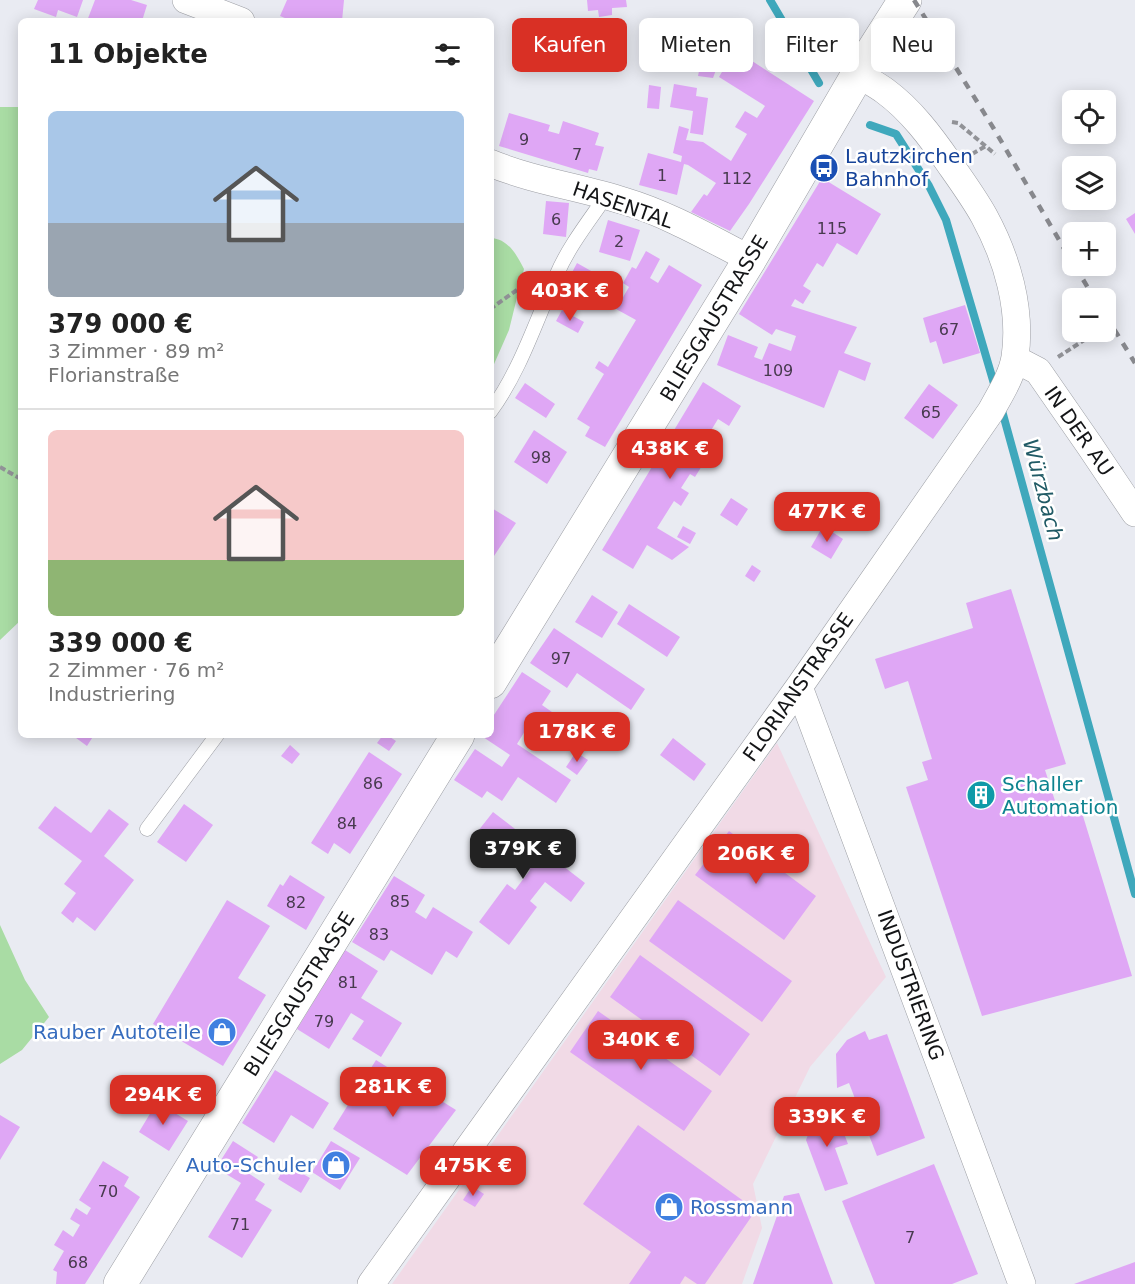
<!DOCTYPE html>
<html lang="de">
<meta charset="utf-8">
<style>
:root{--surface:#fff;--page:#f6f6f6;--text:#222;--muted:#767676;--line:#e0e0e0;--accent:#d93025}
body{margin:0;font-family:"DejaVu Sans",sans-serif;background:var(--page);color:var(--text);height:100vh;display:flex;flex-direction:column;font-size:22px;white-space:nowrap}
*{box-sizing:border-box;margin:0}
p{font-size:20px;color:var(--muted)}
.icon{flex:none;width:33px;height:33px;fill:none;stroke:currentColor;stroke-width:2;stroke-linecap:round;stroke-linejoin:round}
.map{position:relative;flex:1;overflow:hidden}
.side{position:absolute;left:18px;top:18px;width:476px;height:720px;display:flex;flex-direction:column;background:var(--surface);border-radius:9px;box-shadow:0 3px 15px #0003}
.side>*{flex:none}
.top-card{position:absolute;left:512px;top:18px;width:532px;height:54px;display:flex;gap:12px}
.buttons{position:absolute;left:1062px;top:90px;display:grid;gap:12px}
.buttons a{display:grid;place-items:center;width:54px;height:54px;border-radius:9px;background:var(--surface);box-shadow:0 3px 15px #0003;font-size:30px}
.price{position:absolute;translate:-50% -51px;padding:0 14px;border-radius:12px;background:var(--accent);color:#fff;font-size:20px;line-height:39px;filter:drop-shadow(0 2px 3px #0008)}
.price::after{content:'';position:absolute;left:50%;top:36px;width:18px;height:14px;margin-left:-9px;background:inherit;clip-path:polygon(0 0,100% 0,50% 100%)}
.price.on{background:#222;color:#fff}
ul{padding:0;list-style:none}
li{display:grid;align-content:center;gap:12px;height:318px;padding:0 30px}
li+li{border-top:2px solid var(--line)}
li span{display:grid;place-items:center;height:186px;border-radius:9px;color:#555}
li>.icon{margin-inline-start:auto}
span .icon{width:108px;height:108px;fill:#fffc;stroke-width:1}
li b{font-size:26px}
h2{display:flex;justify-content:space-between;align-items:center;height:72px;padding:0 30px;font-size:26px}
.pill{padding:0 21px;border-radius:9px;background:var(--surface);box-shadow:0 3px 15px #0003;font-size:21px;line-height:54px}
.pill.on{background:var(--accent);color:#fff}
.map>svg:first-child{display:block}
.commercial{fill:#f1dae6}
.green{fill:#a9dca4}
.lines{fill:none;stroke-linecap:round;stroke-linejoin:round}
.stream{stroke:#3fa8bc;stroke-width:8}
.building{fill:#dfa7f5}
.service-casing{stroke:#9c9ea4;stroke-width:15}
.minor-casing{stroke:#9c9ea4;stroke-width:28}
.secondary-casing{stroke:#9c9ea4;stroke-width:34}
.path{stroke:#919297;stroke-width:4;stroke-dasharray:6 3;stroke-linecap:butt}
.service{stroke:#fff;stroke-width:14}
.minor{stroke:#fff;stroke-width:27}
.secondary{stroke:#fff;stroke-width:33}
.rail{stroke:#87888d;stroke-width:4.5;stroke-dasharray:8 8;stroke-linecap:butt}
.labels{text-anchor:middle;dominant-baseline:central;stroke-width:5;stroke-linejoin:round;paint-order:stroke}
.number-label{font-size:16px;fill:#473a4e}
.transit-label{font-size:20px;fill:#164399;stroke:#fff;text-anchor:start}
.street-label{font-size:20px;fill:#141517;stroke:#fff}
.culture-label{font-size:20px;fill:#0d838f;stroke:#fff;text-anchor:start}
.shop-label{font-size:20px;fill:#366cbe;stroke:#fff;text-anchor:end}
.water-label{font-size:21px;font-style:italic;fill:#205a65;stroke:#fff}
</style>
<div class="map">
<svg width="1135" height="1284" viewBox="0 0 1135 1284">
<rect width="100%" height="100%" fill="#e9ebf2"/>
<path class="commercial" d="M 777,743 L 886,977 L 810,1067 L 753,1184 L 762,1228 L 742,1284 L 392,1284 Z"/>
<path class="green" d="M 0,107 L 21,107 L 21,620 L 0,640 Z
M 491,238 C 508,239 517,255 524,269 L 509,330 L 491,371 Z
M 0,925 L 25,980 L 49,1017 L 22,1050 L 0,1064 Z"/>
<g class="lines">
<path class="stream" d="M 770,0 L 819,83
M 870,125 L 896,134 L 929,186 L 946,220 L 995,387
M 1001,407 L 1135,894"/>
</g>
<path class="building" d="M 38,0 L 83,0 L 77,17 L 58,10 L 56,17 L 34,9 Z
M 95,0 L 131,0 L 147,5 L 142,21 L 87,21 Z
M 287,0 L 344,0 L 342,21 L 323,20 L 322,21 L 292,21 L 280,16 Z
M 587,0 L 626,0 L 627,7 L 612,8 L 612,15 L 599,17 L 598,10 L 588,11 Z
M 735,50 L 814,101 L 749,204 L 730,231 L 691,212 L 704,194 L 707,196 L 716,183 L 688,165 L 684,164 L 677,195 L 639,185 L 648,153 L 681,162 L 682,156 L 673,153 L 679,126 L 689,129 L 686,140 L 703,142 L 731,161 L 747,134 L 735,127 L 745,111 L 757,118 L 765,106 L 719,77 Z
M 702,56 L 720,59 L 713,78 L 698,76 Z
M 674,84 L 697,88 L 696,96 L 708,98 L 703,135 L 690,133 L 693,111 L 670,107 Z
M 649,85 L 661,87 L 659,109 L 647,108 Z
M 509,113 L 550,125 L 548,131 L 559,134 L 563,121 L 599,133 L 595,145 L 604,147 L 597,171 L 589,169 L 588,173 L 499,146 Z
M 822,178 L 881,214 L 857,255 L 837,243 L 823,267 L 817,263 L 803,286 L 811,291 L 803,304 L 795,299 L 791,306 L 857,327 L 844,353 L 871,363 L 865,381 L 839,370 L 824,408 L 717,365 L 728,335 L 758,347 L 754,357 L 762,360 L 769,343 L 791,351 L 796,336 L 776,329 L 772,335 L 739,314 Z
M 546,201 L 569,203 L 566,237 L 543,234 Z
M 1135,213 L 1135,234 L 1126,219 Z
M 608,220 L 640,230 L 630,261 L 599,252 Z
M 646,251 L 660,259 L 650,278 L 658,283 L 669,265 L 702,285 L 605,447 L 585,436 L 590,427 L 577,419 L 604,374 L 595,368 L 599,361 L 608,367 L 636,320 L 616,309 L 629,287 L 623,283 L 632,267 L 636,269 Z
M 577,263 L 600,276 L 590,292 L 568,280 Z
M 965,305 L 980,353 L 943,364 L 936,341 L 930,343 L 923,318 Z
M 562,310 L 584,322 L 578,333 L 556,321 Z
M 703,382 L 741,406 L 729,426 L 718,419 L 704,442 L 713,448 L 695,477 L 690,474 L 681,488 L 689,493 L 681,506 L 674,501 L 657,528 L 689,547 L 672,560 L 647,545 L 633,569 L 602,550 Z
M 525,383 L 555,404 L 546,418 L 515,398 Z
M 929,384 L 958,405 L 933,439 L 904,418 Z
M 534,430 L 567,452 L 547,484 L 514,462 Z
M 731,498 L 748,509 L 737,526 L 720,515 Z
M 490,507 L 516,523 L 490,562 Z
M 683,526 L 696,533 L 690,544 L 677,537 Z
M 823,526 L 843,539 L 831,559 L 811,547 Z
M 752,565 L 761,571 L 754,582 L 745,576 Z
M 1011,589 L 1066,764 L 1045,770 L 1058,810 L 1079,803 L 1132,976 L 982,1016 L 906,787 L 928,780 L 922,762 L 932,759 L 908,681 L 885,689 L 875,659 L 973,628 L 966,603 Z
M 592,595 L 618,612 L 602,638 L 575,622 Z
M 629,604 L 680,637 L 667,657 L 617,624 Z
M 554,628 L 645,689 L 631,710 L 577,673 L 567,688 L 530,663 Z
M 522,672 L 551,691 L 542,705 L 552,712 L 541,728 L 556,738 L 550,747 L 525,731 L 517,744 L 571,780 L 556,803 L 518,777 L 502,801 L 487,791 L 482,798 L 454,780 L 475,749 L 502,767 L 510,755 L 480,735 L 490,735 L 490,721 Z
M 72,735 L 94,735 L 87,746 Z
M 383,735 L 387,735 L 396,741 L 389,751 L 377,743 Z
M 673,738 L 706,764 L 694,781 L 660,755 Z
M 290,745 L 300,754 L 292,764 L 281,756 Z
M 369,752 L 402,774 L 350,854 L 334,843 L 328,854 L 311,843 Z
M 576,752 L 588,760 L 577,775 L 566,767 Z
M 184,804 L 213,825 L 186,862 L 157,842 Z
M 55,806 L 91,833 L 109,809 L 129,824 L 104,856 L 134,880 L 95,931 L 77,917 L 73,923 L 61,913 L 76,893 L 64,884 L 82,861 L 38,828 Z
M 493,812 L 585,883 L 571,902 L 545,882 L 530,901 L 537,907 L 509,945 L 479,922 L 507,884 L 515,890 L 530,870 L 478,831 Z
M 729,831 L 816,896 L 784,940 L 695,875 Z
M 290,875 L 325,897 L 306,930 L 267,906 L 280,884 L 283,886 Z
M 394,876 L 425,895 L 415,912 L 426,919 L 433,907 L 473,932 L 457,958 L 446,951 L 432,975 L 391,950 L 384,961 L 352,942 Z
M 227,900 L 270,926 L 238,978 L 266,995 L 223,1066 L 153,1024 Z
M 678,900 L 792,981 L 762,1022 L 649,941 Z
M 345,950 L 378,971 L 361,998 L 402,1023 L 381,1057 L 352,1039 L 364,1021 L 351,1013 L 329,1049 L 297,1029 Z
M 640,955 L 750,1034 L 720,1076 L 610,997 Z
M 598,1011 L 712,1091 L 684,1131 L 570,1052 Z
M 865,1031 L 869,1040 L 887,1034 L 925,1138 L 877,1156 L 849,1083 L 837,1088 L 836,1054 L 847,1040 Z
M 376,1060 L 456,1110 L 407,1175 L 333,1129 Z
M 275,1070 L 329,1103 L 313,1129 L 291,1115 L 274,1143 L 242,1123 Z
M 157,1102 L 188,1121 L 169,1151 L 139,1132 Z
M 834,1107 L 848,1144 L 835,1148 L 848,1184 L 825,1191 L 806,1140 L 816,1113 Z
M 0,1115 L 20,1127 L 0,1160 Z
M 638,1125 L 756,1210 L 705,1284 L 697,1284 L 685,1276 L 680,1284 L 629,1284 L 651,1252 L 583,1204 Z
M 233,1141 L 258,1157 L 248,1173 L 265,1184 L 255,1200 L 272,1210 L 242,1258 L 208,1237 L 241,1183 L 216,1168 Z
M 331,1141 L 360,1158 L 340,1190 L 312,1172 Z
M 103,1161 L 129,1177 L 124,1186 L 140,1197 L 85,1284 L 56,1284 L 57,1272 L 53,1270 L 64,1251 L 54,1245 L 63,1230 L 73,1237 L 80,1225 L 70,1219 L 76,1208 L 87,1215 L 91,1208 L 79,1200 Z
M 286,1164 L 310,1178 L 301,1193 L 278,1179 Z
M 934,1164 L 978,1274 L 952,1284 L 875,1284 L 842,1201 Z
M 472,1186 L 484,1194 L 475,1207 L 463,1200 Z
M 799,1193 L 833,1284 L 753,1284 L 784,1196 Z
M 1135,1262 L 1135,1284 L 1074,1284 Z"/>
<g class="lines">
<g class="service-casing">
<path id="service" d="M 490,412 C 521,370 536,320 557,274 C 569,246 589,221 606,196
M 147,829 L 217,735"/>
</g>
<g class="minor-casing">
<path id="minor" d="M 186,0 L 241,21
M 490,163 C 534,181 580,187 624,201 C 668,214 709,238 750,259
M 1015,359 L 1038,371 L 1090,446 L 1135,513
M 799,687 L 1022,1284
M 371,1284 L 799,687 L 991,411 C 1000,394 1012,376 1015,357 C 1022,309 1007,258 984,216 C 974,198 961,180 949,163 C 931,137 911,110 885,91 C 877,85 867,80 858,74"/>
</g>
<g class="secondary-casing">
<path id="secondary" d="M 490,682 L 750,259 L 858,74 L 905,0
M 120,1284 L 458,735"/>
</g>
<path class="path" d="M 952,122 L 958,123 L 995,154
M 972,154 L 986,146
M 490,309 L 534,278
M 1058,357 L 1092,335 L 1090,332
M 0,467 L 21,479"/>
<use href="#service" class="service"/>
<use href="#minor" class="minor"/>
<use href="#secondary" class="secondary"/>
<path class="rail" d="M 914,0 L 994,129 L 1072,262
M 1075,266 L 1094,298
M 1106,316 L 1135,363"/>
</g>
<defs>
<g id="bus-disc" transform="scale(1.5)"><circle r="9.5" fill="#1a4fb4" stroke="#fff"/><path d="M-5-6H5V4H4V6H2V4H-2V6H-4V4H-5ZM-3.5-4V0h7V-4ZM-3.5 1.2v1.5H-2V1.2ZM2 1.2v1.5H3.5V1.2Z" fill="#fff"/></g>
<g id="building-disc" transform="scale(1.5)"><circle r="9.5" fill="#0f9aa8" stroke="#fff"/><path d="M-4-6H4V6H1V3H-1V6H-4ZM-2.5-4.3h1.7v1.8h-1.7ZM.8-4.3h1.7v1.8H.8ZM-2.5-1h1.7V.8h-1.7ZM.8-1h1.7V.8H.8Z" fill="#fff"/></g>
<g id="shop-disc" transform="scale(1.5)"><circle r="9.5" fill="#3f7fe0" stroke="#fff"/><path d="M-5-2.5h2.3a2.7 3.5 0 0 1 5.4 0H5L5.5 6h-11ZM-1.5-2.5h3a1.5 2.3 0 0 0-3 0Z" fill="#fff"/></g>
</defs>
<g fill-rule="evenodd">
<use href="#bus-disc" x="824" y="168"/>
<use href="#building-disc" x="981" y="795"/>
<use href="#shop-disc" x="222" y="1032"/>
<use href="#shop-disc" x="336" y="1165"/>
<use href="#shop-disc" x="669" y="1207"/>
</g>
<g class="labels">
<g class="number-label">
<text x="524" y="139">9</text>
<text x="577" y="154">7</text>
<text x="662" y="175">1</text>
<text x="737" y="178">112</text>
<text x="556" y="219">6</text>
<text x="832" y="228">115</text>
<text x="619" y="241">2</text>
<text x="949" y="329">67</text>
<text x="778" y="370">109</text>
<text x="931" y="412">65</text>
<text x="541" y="457">98</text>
<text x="561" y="658">97</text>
<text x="373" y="783">86</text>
<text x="347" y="823">84</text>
<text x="400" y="901">85</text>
<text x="296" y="902">82</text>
<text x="379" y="934">83</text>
<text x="348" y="982">81</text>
<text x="324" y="1021">79</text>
<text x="108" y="1191">70</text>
<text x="240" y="1224">71</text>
<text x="910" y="1237">7</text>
<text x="78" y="1262">68</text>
</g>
<g class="transit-label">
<text x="845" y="156">Lautzkirchen<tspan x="845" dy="23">Bahnhof</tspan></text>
</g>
<g class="street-label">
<text transform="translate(623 205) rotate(19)">HASENTAL</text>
<text transform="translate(714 318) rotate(-59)">BLIESGAUSTRASSE</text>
<text transform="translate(1079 431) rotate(55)">IN DER AU</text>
<text transform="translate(798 687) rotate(-55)">FLORIANSTRASSE</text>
<text transform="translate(911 985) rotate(70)">INDUSTRIERING</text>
<text transform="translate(299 994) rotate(-58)">BLIESGAUSTRASSE</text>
</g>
<g class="culture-label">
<text x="1002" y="784">Schaller<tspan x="1002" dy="23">Automation</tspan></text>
</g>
<g class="shop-label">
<text x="201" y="1032">Rauber Autoteile</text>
<text x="315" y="1165">Auto-Schuler</text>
<text x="690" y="1207" text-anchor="start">Rossmann</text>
</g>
<g class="water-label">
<text transform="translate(1043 490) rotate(75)">Würzbach</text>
</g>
</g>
</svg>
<div class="buttons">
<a><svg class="icon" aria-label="locate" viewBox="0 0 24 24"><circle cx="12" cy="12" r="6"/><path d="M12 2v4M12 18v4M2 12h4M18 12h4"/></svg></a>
<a><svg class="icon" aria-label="layers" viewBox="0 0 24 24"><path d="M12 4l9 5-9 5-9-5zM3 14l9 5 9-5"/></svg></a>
<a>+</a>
<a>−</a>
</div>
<b class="price" style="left:570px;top:322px">403K €</b>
<b class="price" style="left:670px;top:480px">438K €</b>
<b class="price" style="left:827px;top:543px">477K €</b>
<b class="price" style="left:577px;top:763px">178K €</b>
<b class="price on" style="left:523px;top:880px">379K €</b>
<b class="price" style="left:756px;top:885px">206K €</b>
<b class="price" style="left:641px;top:1071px">340K €</b>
<b class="price" style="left:393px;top:1118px">281K €</b>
<b class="price" style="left:163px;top:1126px">294K €</b>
<b class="price" style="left:827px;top:1148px">339K €</b>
<b class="price" style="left:473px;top:1197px">475K €</b>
<div class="top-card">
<a class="pill on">Kaufen</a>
<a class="pill">Mieten</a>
<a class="pill">Filter</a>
<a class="pill">Neu</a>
</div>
<section class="side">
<h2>11 Objekte<svg class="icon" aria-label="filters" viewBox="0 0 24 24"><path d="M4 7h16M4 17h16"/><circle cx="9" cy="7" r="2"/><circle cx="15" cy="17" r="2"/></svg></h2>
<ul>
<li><span style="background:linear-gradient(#a9c7e8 60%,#9aa5b1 0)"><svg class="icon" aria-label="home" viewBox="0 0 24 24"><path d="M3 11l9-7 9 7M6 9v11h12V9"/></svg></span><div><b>379 000 €</b><p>3 Zimmer · 89 m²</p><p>Florianstraße</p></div></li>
<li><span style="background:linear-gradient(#f6c9c9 70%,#8fb573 0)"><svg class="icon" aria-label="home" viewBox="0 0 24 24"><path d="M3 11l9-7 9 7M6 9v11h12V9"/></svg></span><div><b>339 000 €</b><p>2 Zimmer · 76 m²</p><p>Industriering</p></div></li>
</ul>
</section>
</div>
